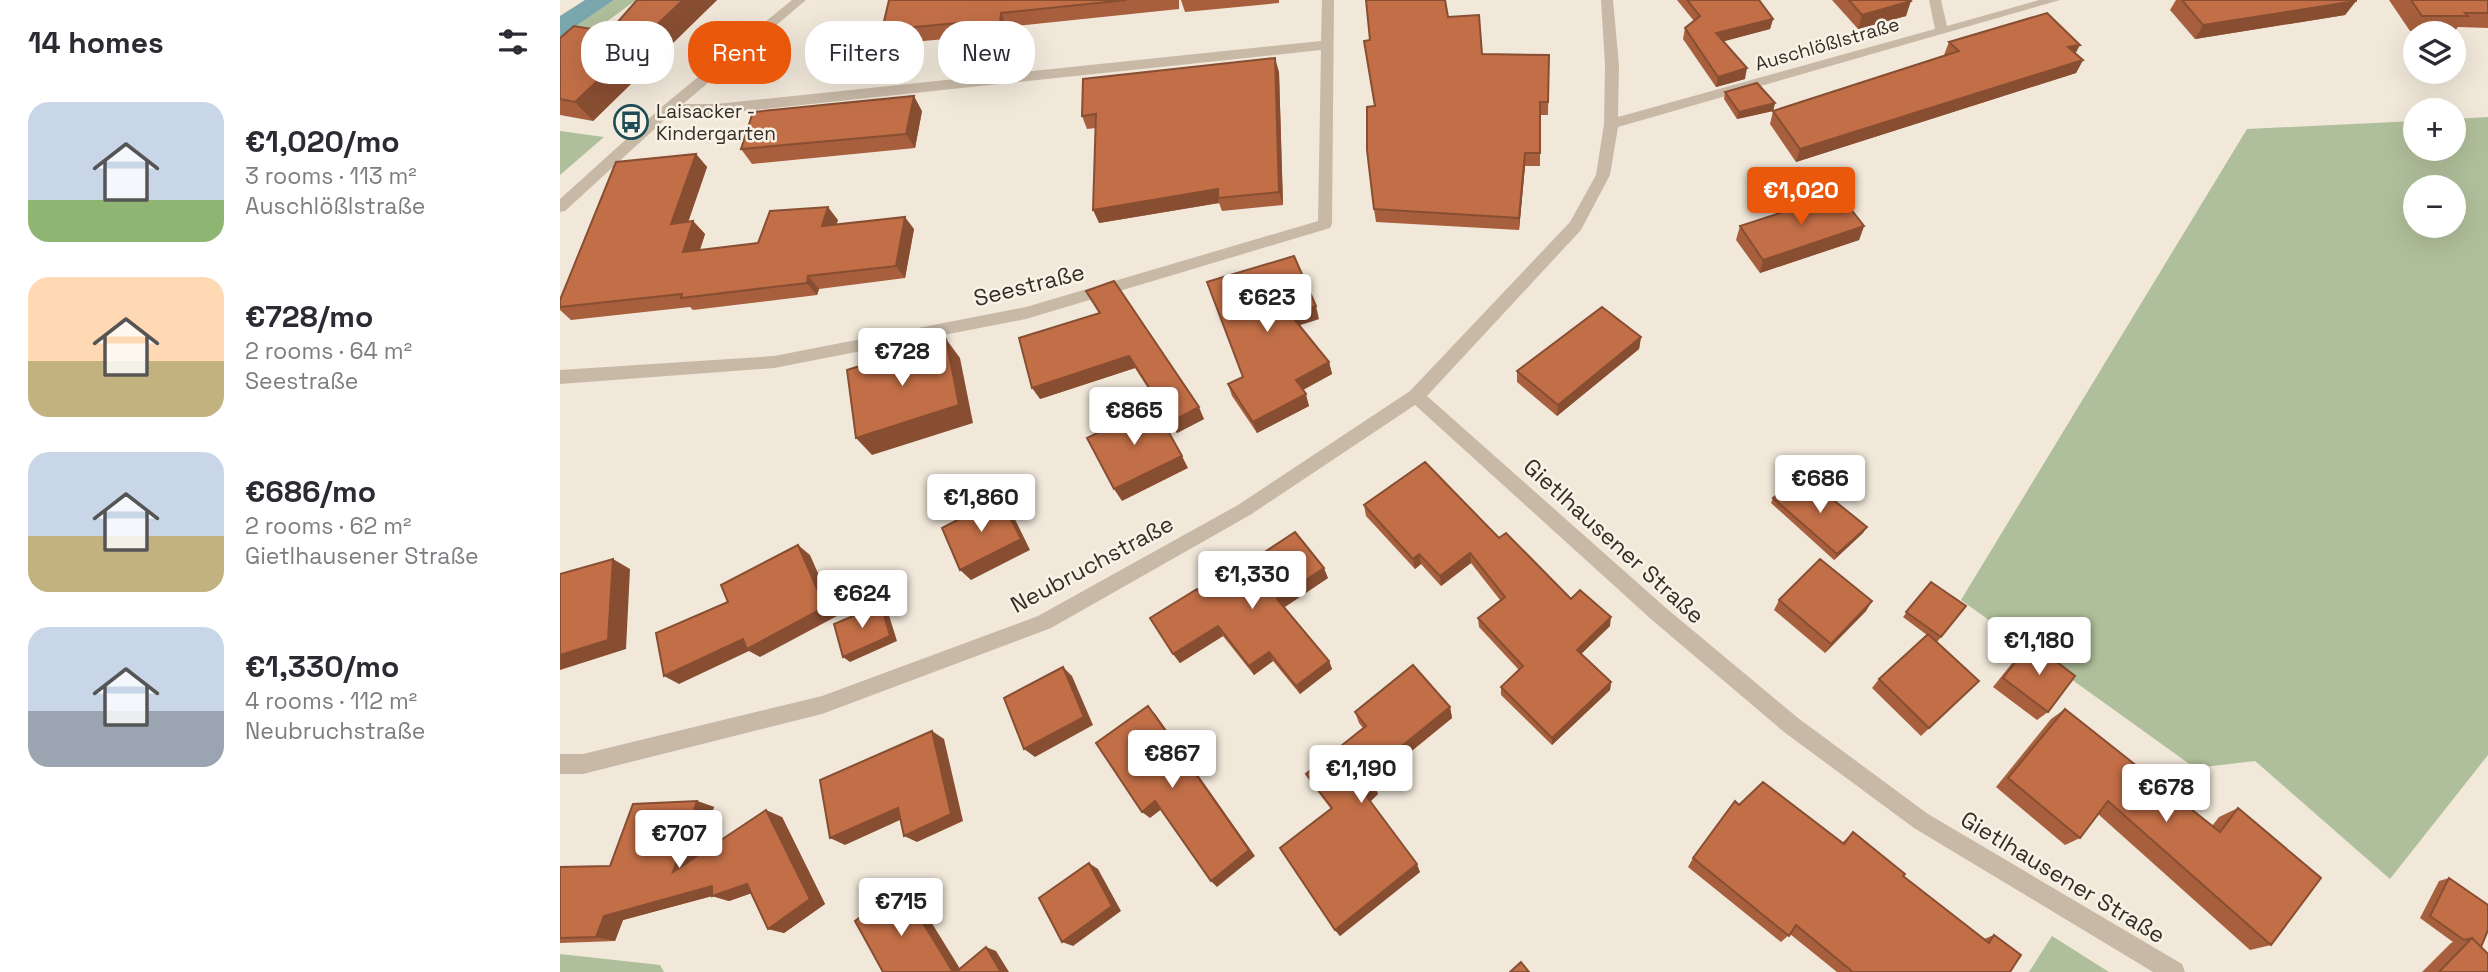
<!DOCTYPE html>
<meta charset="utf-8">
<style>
:root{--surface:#fff;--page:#f7f7f7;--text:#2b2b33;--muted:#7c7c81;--accent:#ea580c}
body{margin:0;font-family:"Space Grotesk",sans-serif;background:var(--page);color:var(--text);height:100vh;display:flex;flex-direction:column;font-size:26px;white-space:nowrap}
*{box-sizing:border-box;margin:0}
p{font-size:23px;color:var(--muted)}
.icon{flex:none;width:38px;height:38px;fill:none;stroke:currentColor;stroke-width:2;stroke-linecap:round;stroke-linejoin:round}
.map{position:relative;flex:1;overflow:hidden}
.details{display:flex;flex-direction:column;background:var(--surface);width:560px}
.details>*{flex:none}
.top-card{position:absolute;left:21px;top:21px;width:665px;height:63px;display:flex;gap:14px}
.fabs{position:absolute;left:1843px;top:21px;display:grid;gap:14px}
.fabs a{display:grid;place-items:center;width:63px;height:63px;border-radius:50%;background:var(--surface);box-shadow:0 7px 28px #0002;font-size:35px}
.price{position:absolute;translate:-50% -60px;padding:0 16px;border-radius:7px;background:#fff;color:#222;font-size:23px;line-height:46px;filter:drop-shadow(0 2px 4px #0008)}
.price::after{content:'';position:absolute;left:50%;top:42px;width:21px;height:16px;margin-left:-10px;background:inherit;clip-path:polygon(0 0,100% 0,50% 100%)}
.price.selected{background:var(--accent);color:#fff}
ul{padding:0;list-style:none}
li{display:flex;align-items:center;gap:21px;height:175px;padding:0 28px}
li span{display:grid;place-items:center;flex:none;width:196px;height:140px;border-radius:21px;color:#555}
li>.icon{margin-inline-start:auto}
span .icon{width:84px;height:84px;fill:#fffc;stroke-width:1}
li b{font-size:30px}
h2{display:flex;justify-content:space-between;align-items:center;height:84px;padding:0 28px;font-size:30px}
.chip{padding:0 24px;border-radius:28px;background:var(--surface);box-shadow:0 7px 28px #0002;font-size:24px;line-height:63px}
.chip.selected{background:var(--accent);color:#fff}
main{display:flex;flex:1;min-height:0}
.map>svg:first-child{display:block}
.green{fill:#b0bf9b;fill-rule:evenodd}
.water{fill:#7aa6ad}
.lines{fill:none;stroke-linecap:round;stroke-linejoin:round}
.street{fill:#c8b9a7;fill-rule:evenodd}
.wall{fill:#a75f3d}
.shaded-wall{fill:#884e32}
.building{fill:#c26f47;stroke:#884e32;stroke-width:2}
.labels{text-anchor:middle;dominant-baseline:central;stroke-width:5;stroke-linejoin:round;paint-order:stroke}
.far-street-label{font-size:19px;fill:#352d27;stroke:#f9f2e6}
.far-poi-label{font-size:19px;fill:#352d27;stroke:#f9f2e6;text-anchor:start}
.street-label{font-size:23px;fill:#352d27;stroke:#f9f2e6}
</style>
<main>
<section class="details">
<h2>14 homes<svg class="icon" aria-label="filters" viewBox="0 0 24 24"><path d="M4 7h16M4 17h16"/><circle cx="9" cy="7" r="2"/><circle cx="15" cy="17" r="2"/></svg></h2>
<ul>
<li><span style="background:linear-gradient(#c9d6e8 70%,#8fb573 0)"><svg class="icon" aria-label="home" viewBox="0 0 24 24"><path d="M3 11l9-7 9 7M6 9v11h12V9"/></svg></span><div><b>€1,020/mo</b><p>3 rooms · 113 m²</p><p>Auschlößlstraße</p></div></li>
<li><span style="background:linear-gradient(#ffd9b3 60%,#c2b280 0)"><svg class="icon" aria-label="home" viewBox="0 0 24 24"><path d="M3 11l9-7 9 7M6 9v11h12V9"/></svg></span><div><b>€728/mo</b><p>2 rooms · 64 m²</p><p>Seestraße</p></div></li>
<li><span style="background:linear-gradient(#c9d6e8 60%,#c2b280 0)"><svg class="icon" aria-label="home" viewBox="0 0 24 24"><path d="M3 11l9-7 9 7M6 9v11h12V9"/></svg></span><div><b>€686/mo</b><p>2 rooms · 62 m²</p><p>Gietlhausener Straße</p></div></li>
<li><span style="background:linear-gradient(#c9d6e8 60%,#9aa5b1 0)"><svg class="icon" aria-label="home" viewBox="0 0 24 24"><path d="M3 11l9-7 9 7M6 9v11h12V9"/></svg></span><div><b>€1,330/mo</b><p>4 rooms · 112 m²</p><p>Neubruchstraße</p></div></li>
</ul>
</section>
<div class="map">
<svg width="1928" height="972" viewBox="0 0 1928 972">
<rect width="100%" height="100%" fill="#f1e8da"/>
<path class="green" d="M 54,0 L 76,0 L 0,56 L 0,37 Z
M 1928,117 L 1928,755 L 1830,879 L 1695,761 L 1635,768 L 1401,600 L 1687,129 L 1855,121 L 1855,149 L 1894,149 L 1894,119 ZM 1855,187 L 1894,187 L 1894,226 L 1855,226 Z
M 0,131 L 44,137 L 0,175 Z
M 1492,936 L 1549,972 L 1469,972 Z
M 0,954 L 100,965 L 104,972 L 0,972 Z"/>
<path class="water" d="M 25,0 L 54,0 L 0,37 L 0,16 Z"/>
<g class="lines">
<path class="street" d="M 232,0 L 246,0 L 123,104 L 156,104 L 761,41 L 762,0 L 774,0 L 772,224 L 770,228 L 466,319 L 214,368 L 0,384 L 0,370 L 214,356 L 466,307 L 758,221 L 761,50 L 156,114 L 112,113 L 5,211 L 0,212 L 0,199 L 104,105 Z
M 1041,0 L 1053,0 L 1059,65 L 1058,117 L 1375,29 L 1369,0 L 1381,0 L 1387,26 L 1479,0 L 1500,0 L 1058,127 L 1050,175 L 1021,230 L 867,396 L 1106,608 L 1238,718 L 1368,814 L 1622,964 L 1625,972 L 1593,972 L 1354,828 L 1224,732 L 1092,620 L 855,405 L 690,515 L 491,628 L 262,714 L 23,774 L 0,774 L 0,754 L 23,754 L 262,696 L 478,616 L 678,505 L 850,391 L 1010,222 L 1036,175 L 1044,124 L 1045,65 Z"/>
</g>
<path class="wall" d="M 77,0 L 157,0 L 33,121 L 0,115 L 0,38 L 49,32 Z
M 329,0 L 619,0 L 619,9 L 447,27 L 446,45 L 403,50 L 396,38 L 330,44 L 322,30 Z
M 621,0 L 719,0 L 719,3 L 625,12 Z
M 1117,0 L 1199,0 L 1213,19 L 1210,29 L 1163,41 L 1185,79 L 1156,87 L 1123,39 L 1125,28 L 1134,21 Z
M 1272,0 L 1350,0 L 1346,16 L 1298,29 Z
M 1616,0 L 1796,0 L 1796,1 L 1785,15 L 1635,39 L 1610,10 Z
M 1829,0 L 1928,0 L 1928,28 L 1898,27 L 1895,31 L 1850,31 Z
M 888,17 L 922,54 L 989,55 L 988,115 L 980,115 L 980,166 L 965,166 L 959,230 L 816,222 L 814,209 L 815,107 Z
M 1389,42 L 1515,54 L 1523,60 L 1516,73 L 1236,162 L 1210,124 L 1213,111 L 1385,56 L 1384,55 Z
M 719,72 L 723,205 L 662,211 L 659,203 L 539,223 L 536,128 L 527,129 L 522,116 Z
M 1165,92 L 1215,103 L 1213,111 L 1177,119 L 1164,99 Z
M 362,111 L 355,148 L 192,164 L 181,149 Z
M 136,154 L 147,167 L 128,222 L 133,221 L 145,234 L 140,250 L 198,243 L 278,220 L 276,224 L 354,229 L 345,278 L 259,289 L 257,295 L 133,310 L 130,307 L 11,320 L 0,310 L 0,300 Z
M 1180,226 L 1304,226 L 1299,240 L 1200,273 L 1176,240 Z
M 647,282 L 759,319 L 739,325 L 769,362 L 772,374 L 743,390 L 749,406 L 697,433 L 672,396 L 668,384 L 683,377 Z
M 526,291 L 644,419 L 617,433 L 575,368 L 480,399 L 539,313 Z
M 1081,337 L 1079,349 L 997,416 L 957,382 L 957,371 Z
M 1213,498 L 1303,533 L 1274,560 L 1211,503 Z
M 804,505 L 939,538 L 1011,599 L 1050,626 L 1021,654 L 1051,682 L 1050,690 L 992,745 L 941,695 L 941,687 L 959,670 L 919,627 L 918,618 L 940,600 L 911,563 L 881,586 L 861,564 L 855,569 L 806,516 Z
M 768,578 L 724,607 L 769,661 L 772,669 L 740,694 L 713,661 L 694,675 L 663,636 L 620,663 L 613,654 L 641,594 Z
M 1371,582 L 1406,606 L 1377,642 L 1419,681 L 1361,736 L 1312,688 L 1319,679 L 1367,635 L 1343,617 Z
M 1219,600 L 1312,601 L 1306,611 L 1265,653 L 1214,610 Z
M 1471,642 L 1488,712 L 1477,720 L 1433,687 L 1461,652 Z
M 890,707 L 892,718 L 813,783 L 818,794 L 810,801 L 860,872 L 780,936 L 775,930 L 771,809 L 752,784 L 746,774 L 803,728 L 799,723 L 795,712 Z
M 1505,709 L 1652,826 L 1659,817 L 1678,808 L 1711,945 L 1690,950 L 1538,814 L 1520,838 L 1505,845 L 1436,787 L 1491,719 Z
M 137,801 L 154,807 L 137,855 L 222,817 L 265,904 L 224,933 L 208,929 L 192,893 L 169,901 L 152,896 L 63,920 L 55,941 L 0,943 L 0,867 L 50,866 Z
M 1179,805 L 1282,843 L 1293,832 L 1343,876 L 1424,939 L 1434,935 L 1450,972 L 1277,972 L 1230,934 L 1221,942 L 1128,867 L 1133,858 Z
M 1889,878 L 1921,947 L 1928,972 L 1862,972 L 1891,943 L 1893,942 L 1860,918 L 1879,881 Z"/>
<path class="shaded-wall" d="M 123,0 L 157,0 L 33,121 L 15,102 Z
M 1351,1 L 1346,16 L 1298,29 L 1302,15 Z
M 1796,1 L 1785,15 L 1635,39 L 1643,25 Z
M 441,13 L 447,27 L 446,45 L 439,31 Z
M 1213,19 L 1210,29 L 1154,44 L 1156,33 Z
M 1520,45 L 1513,58 L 1508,47 Z
M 715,58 L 719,72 L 723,205 L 719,192 Z
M 1523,60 L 1516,73 L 1236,162 L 1240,149 Z
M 1187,68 L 1185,79 L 1156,87 L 1158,77 Z
M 354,96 L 362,111 L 355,148 L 346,134 Z
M 1215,103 L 1213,111 L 1177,119 L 1179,112 Z
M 965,153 L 965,166 L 959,230 L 959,218 Z
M 136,154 L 147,167 L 123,237 L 111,224 Z
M 658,189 L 658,198 L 659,203 L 539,223 L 533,210 Z
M 268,207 L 278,220 L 272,239 L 262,226 Z
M 345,217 L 354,229 L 345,278 L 336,266 Z
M 133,221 L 145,234 L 135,264 L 123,252 Z
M 1304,226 L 1299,240 L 1200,273 L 1203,260 Z
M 248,276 L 259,289 L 257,295 L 247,283 Z
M 756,306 L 759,319 L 734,327 L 730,314 Z
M 1081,337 L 1079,349 L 997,416 L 998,405 Z
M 386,339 L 400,358 L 413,423 L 312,455 L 296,438 Z
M 569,356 L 575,368 L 480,399 L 472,388 Z
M 769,362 L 772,374 L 739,392 L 736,380 Z
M 746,394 L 749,406 L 697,433 L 693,422 Z
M 639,407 L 644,419 L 617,433 L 611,422 Z
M 622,456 L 628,468 L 562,501 L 554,489 Z
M 440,498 L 450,509 L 470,550 L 411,580 L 400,570 Z
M 1307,527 L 1303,533 L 1274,560 L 1277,554 Z
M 238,545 L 250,555 L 277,616 L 200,657 L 189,651 L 119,684 L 104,676 Z
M 910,553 L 911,563 L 881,586 L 880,576 Z
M 859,554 L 861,564 L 855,569 L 853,559 Z
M 53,559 L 70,569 L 66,649 L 0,670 L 0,655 Z
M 764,568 L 768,578 L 722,609 L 717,599 Z
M 1312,601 L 1306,611 L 1265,653 L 1271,644 Z
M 321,604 L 327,609 L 337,641 L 290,662 L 283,657 Z
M 1051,617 L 1050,626 L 1016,659 L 1017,650 Z
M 658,626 L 663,636 L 620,663 L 613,654 Z
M 709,652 L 713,661 L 694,675 L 689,666 Z
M 769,661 L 772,669 L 740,694 L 736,686 Z
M 503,667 L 512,676 L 533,725 L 475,757 L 464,749 Z
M 1051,682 L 1050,690 L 992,745 L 992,738 Z
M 588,706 L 596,715 L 695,856 L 657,887 L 651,881 Z
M 890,707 L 892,718 L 810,784 L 806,775 Z
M 372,731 L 384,739 L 403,821 L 357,842 L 344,836 Z
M 814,785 L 818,794 L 809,803 L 804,793 Z
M 137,801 L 154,807 L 130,877 L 113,872 Z
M 595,801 L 603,808 L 590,818 L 582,812 Z
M 338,808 L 351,815 L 285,845 L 270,838 Z
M 206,810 L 222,817 L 265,904 L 224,933 L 208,929 Z
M 529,863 L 538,869 L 561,911 L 513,946 L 502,942 Z
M 857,864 L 860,872 L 780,936 L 775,930 Z
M 187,884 L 203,889 L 169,901 L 152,896 L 156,895 L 63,920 L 55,941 L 36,937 L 44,916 L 152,886 Z
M 341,887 L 352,891 L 402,972 L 393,972 Z
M 426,947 L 436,951 L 449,972 L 441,972 Z"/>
<path class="building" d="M 77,0 L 123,0 L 15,102 L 0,99 L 0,38 L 14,26 L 49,32 Z
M 329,0 L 566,0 L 441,13 L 439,31 L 396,36 L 397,23 L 322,30 Z
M 806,0 L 885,0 L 888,17 L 919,15 L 922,54 L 989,55 L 988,102 L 980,102 L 980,153 L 965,153 L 959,218 L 814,209 L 807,150 L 807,107 L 815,106 L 804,41 L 810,40 Z
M 1127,0 L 1199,0 L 1213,19 L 1156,33 L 1187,68 L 1158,77 L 1125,28 L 1140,16 Z
M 1289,0 L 1350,0 L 1351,1 L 1302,15 Z
M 1622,0 L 1796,0 L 1796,1 L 1643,25 Z
M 1851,0 L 1928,0 L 1928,13 L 1905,13 L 1908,16 L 1862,16 Z
M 1487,13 L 1520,45 L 1508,47 L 1523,60 L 1240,149 L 1213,111 L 1399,51 L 1389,42 Z
M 715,58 L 719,192 L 658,198 L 658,189 L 533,210 L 536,114 L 522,116 L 523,79 Z
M 1197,83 L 1215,103 L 1179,112 L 1165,92 Z
M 354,96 L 346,134 L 181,149 L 193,112 Z
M 136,154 L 111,224 L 133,221 L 123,252 L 198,243 L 210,211 L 268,207 L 262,226 L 345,217 L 336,266 L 248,276 L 247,283 L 121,298 L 122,294 L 0,307 L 0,300 L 56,162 Z
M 1279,194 L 1304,226 L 1203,260 L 1180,226 Z
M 734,256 L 756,306 L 730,314 L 769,362 L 736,380 L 746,394 L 693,422 L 668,384 L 683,377 L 647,282 Z
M 554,281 L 639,407 L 611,422 L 569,356 L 472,388 L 459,338 L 540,313 L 526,291 Z
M 1042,307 L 1081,337 L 998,405 L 957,371 Z
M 386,339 L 399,405 L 296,438 L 287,370 Z
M 594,406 L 622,456 L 554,489 L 527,438 Z
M 865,462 L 939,538 L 946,533 L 1011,599 L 1020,590 L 1051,617 L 1017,650 L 1051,682 L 992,738 L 941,687 L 963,666 L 918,618 L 945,597 L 910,553 L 880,576 L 859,554 L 853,559 L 804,505 Z
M 1240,477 L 1267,501 L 1271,498 L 1307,527 L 1277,554 L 1213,498 Z
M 440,498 L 461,539 L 400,570 L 382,528 Z
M 735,532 L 764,568 L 717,599 L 769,661 L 736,686 L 709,652 L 689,666 L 658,626 L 613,654 L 590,618 L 637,589 L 641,594 Z
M 238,545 L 265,607 L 187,649 L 183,639 L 104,676 L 96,633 L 168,602 L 161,585 Z
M 53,559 L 48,640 L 0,655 L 0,574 Z
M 1260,559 L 1312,601 L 1271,644 L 1219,600 Z
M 1371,582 L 1406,606 L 1381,637 L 1346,612 Z
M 321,604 L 330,636 L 283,657 L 274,624 Z
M 1368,634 L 1419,681 L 1369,728 L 1319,679 Z
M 1471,642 L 1515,676 L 1488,712 L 1443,678 Z
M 853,665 L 890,707 L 806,775 L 814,785 L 804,793 L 857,864 L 775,930 L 720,848 L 772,808 L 746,774 L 806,726 L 795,712 Z
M 503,667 L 524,717 L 464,749 L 444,698 Z
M 588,706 L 689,850 L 651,881 L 595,801 L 582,812 L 536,743 Z
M 1505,709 L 1660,832 L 1678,808 L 1761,878 L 1711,945 L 1548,801 L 1520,838 L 1448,778 Z
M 372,731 L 391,814 L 344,836 L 338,808 L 270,838 L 260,780 Z
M 1203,782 L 1284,844 L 1293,832 L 1345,874 L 1343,876 L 1429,943 L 1434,935 L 1461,955 L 1450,972 L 1293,972 L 1236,925 L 1229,936 L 1133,858 L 1175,801 L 1179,805 Z
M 137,801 L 113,872 L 206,810 L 250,899 L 208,929 L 187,884 L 152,896 L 152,886 L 44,916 L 36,937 L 0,938 L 0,867 L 50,866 L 73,804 Z
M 529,863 L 552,906 L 502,942 L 479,898 Z
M 1889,878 L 1928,905 L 1928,930 L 1921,947 L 1912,938 L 1904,940 L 1870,916 Z
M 341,887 L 393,972 L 323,972 L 295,921 Z
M 1912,938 L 1928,954 L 1928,972 L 1879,972 Z
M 426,947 L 441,972 L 396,972 Z
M 961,962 L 969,972 L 950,972 Z"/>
<defs>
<g id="bus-ring" transform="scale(1.75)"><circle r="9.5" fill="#f9f2e6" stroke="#1e4d55" stroke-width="1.5"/><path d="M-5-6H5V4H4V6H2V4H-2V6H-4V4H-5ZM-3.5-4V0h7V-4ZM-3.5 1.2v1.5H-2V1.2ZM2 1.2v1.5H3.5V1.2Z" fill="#1e4d55"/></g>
</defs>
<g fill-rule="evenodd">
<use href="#bus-ring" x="71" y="122"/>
</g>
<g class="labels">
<g class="far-street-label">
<text transform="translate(1267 44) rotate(-16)">Auschlößlstraße</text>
</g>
<g class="far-poi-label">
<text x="96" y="111">Laisacker -<tspan x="96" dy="22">Kindergarten</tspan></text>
</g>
<g class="street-label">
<text transform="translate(469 285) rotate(-14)">Seestraße</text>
<text transform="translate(1054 541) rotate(42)">Gietlhausener Straße</text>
<text transform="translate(532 564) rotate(-28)">Neubruchstraße</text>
<text transform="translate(1503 877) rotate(31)">Gietlhausener Straße</text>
</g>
</g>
</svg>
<div class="fabs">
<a><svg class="icon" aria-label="layers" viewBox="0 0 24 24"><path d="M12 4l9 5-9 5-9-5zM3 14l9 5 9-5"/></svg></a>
<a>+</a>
<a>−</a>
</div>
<b class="price selected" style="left:1241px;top:227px">€1,020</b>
<b class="price" style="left:707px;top:334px">€623</b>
<b class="price" style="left:342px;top:388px">€728</b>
<b class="price" style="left:574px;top:447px">€865</b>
<b class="price" style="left:1260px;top:515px">€686</b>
<b class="price" style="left:421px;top:534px">€1,860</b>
<b class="price" style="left:692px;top:611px">€1,330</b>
<b class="price" style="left:302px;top:630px">€624</b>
<b class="price" style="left:1479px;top:677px">€1,180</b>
<b class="price" style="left:612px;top:790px">€867</b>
<b class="price" style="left:801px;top:805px">€1,190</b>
<b class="price" style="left:1606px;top:824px">€678</b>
<b class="price" style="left:119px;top:870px">€707</b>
<b class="price" style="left:341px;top:938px">€715</b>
<div class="top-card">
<a class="chip">Buy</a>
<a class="chip selected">Rent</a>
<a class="chip">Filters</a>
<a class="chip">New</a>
</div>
</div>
</main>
